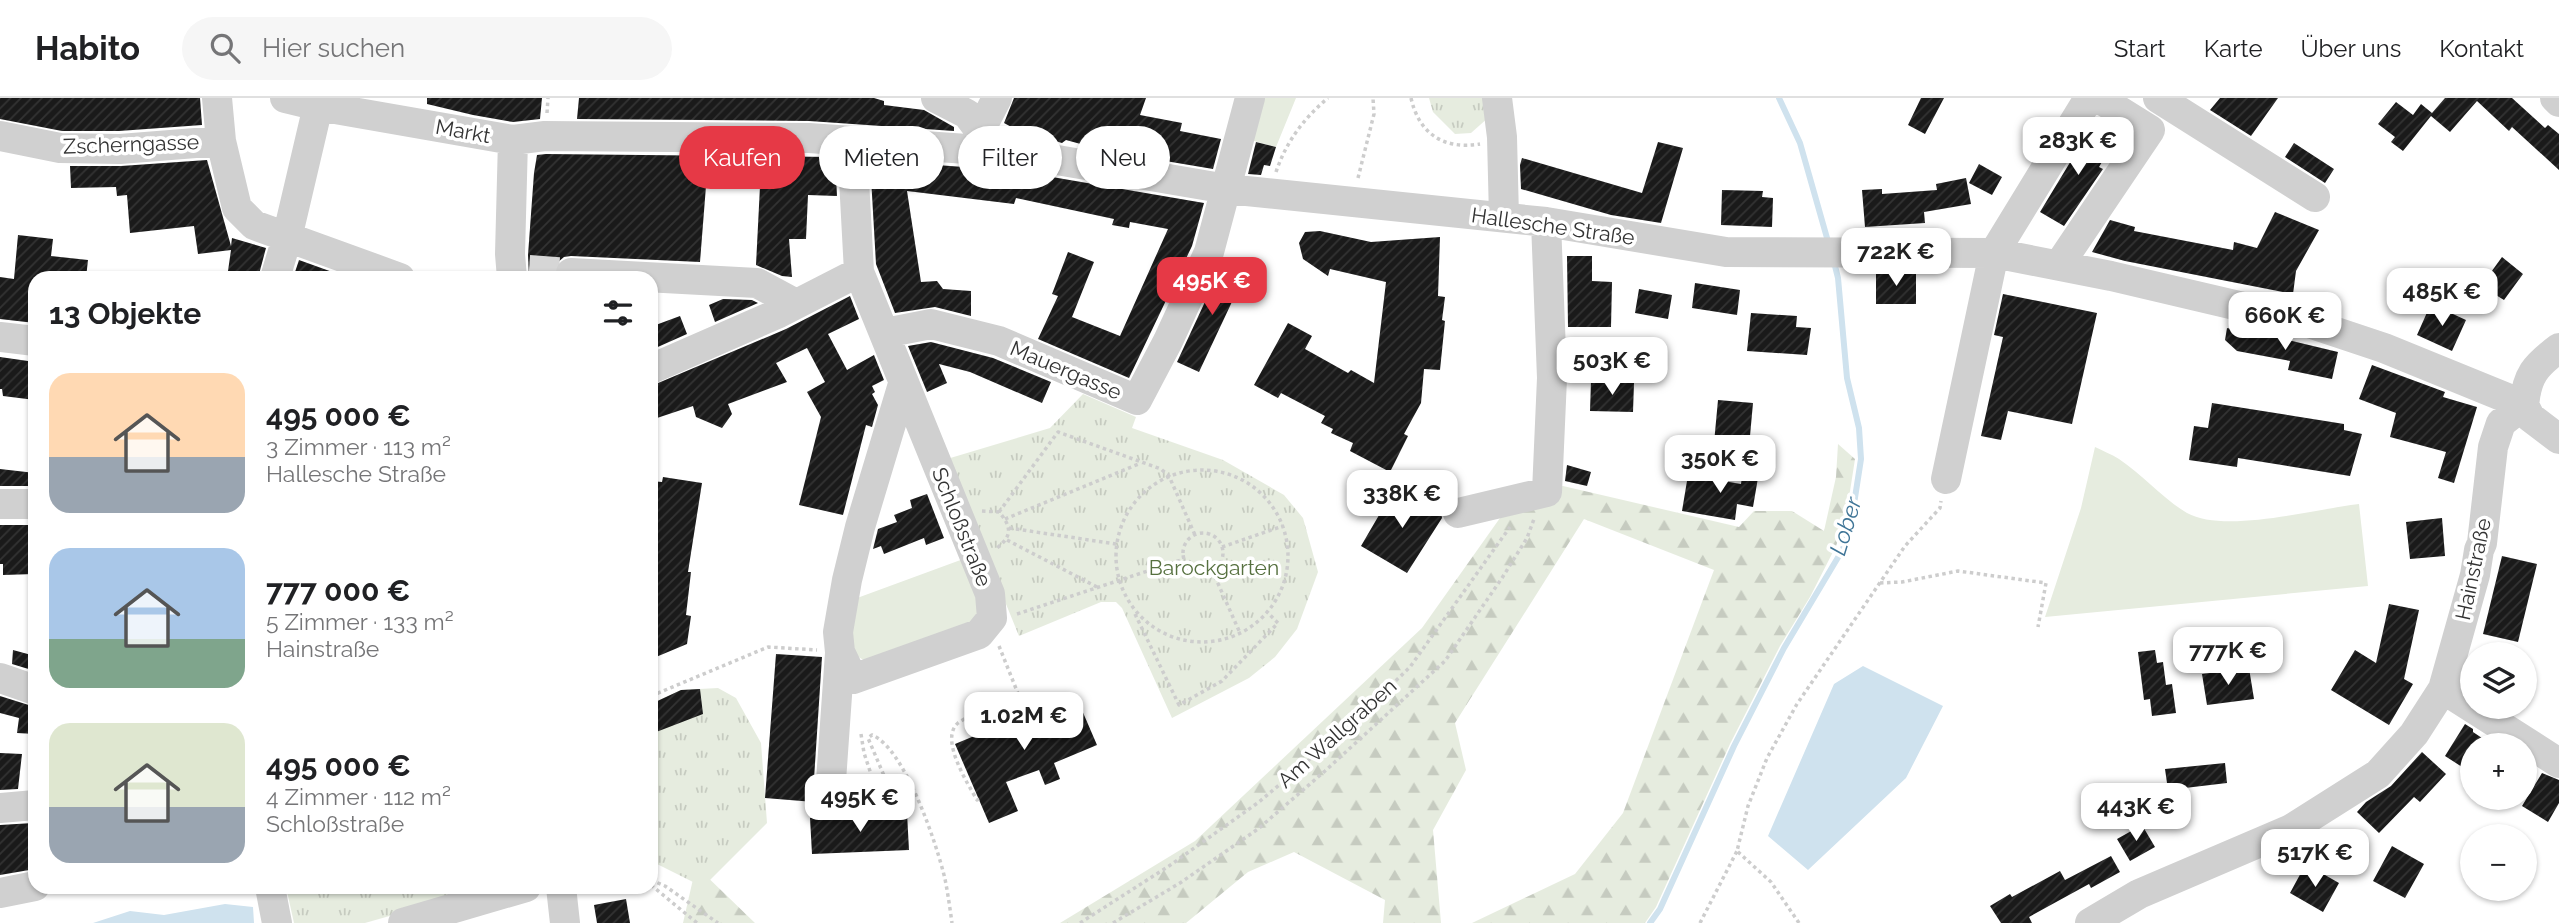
<!DOCTYPE html>
<html lang="de">
<meta charset="utf-8">
<style>
:root{--surface:#fff;--page:#f6f6f6;--text:#202124;--muted:#757577;--line:#e0e0e0;--accent:#e63946}
body{margin:0;font-family:Raleway,sans-serif;background:var(--page);color:var(--text);height:100vh;display:flex;flex-direction:column;font-size:26px;white-space:nowrap}
*{box-sizing:border-box;margin:0}
p{font-size:23px;color:var(--muted)}
.icon{flex:none;width:38px;height:38px;fill:none;stroke:currentColor;stroke-width:2;stroke-linecap:round;stroke-linejoin:round}
.map{position:relative;flex:1;overflow:hidden}
.side{position:absolute;left:28px;top:173px;width:630px;height:623px;display:flex;flex-direction:column;background:var(--surface);border-radius:21px;box-shadow:0 2px 5px #0004}
.side>*{flex:none}
.guide{position:absolute;left:679px;top:28px;width:665px;height:63px;display:flex;gap:14px}
.controls{position:absolute;left:2460px;top:544px;display:grid;gap:14px}
.controls a{display:grid;place-items:center;width:77px;height:77px;border-radius:50%;background:var(--surface);box-shadow:0 2px 5px #0004;font-size:35px}
.price{position:absolute;translate:-50% -60px;padding:0 16px;border-radius:14px;background:#fff;color:#222;font-size:23px;line-height:46px;filter:drop-shadow(0 2px 4px #0008)}
.price::after{content:'';position:absolute;left:50%;top:42px;width:21px;height:16px;margin-left:-10px;background:inherit;clip-path:polygon(0 0,100% 0,50% 100%)}
.price.current{background:var(--accent);color:#fff}
ul{padding:0;list-style:none}
li{display:flex;align-items:center;gap:21px;height:175px;padding:0 21px}
li span{display:grid;place-items:center;flex:none;width:196px;height:140px;border-radius:21px;color:#555}
li>.icon{margin-inline-start:auto}
span .icon{width:84px;height:84px;fill:#fffc;stroke-width:1}
li b{font-size:30px}
h2{display:flex;justify-content:space-between;align-items:center;height:84px;padding:0 21px;font-size:30px}
.tag{padding:0 24px;border-radius:32px;background:var(--surface);box-shadow:0 2px 5px #0004;font-size:24px;line-height:63px}
.tag.current{background:var(--accent);color:#fff}
header{display:flex;align-items:center;gap:42px;box-sizing:border-box;height:98px;padding:0 35px;background:var(--surface);border-bottom:2px solid var(--line)}
header strong{font-size:33px}
nav{display:flex;gap:38px;margin-inline-start:auto;font-size:24px}
.search{width:490px;height:63px;background:var(--page);display:flex;align-items:center;gap:18px;box-sizing:border-box;padding:0 24px;border-radius:38px;color:var(--muted);font-size:26px}
.map>svg:first-child{display:block}
.green{fill:#e6ecdf}
.forest{fill:url(#forest-firs)}
.park{fill:url(#park-tufts)}
.water{fill:#cfe2ee}
.lines{fill:none;stroke-linecap:round;stroke-linejoin:round}
.stream{stroke:#cfe2ee;stroke-width:6}
.building{fill:url(#building-hatch)}
.minor-tunnel{stroke:#d6d6d6;stroke-width:30;stroke-dasharray:30 15;stroke-linecap:butt}
.path{stroke:#cdcdcd;stroke-width:3.5;stroke-dasharray:3.5 3.5;stroke-linecap:butt}
.minor{stroke:#d0d0d0;stroke-width:30}
.labels{text-anchor:middle;dominant-baseline:central;stroke-width:7;stroke-linejoin:round;paint-order:stroke}
.street-label{font-size:21px;fill:#333;stroke:#fff}
.park-label{font-size:21px;fill:#56703f;stroke:#fff}
.water-label{font-size:23px;font-style:italic;fill:#3f7597;stroke:#fff}
</style>
<header>
<strong>Habito</strong>
<div class="search"><svg class="icon" aria-label="search" viewBox="0 0 24 24"><circle cx="10" cy="10" r="6"/><path d="M15 15l6 6"/></svg>Hier suchen</div>
<nav><a>Start</a><a>Karte</a><a>Über uns</a><a>Kontakt</a></nav>
</header>
<div class="map">
<svg width="2559" height="825" viewBox="0 0 2559 825">
<defs>
<pattern id="forest-firs" width="22" height="20" patternUnits="userSpaceOnUse" patternTransform="scale(1.75)"><rect width="22" height="20" fill="#e6ecdf"/><path d="M5 1l3.5 6h-7zM16 11l3.5 6h-7z" fill="#c6cbc0"/></pattern>
<pattern id="park-tufts" width="24" height="20" patternUnits="userSpaceOnUse" patternTransform="scale(1.75)"><rect width="24" height="20" fill="#e6ecdf"/><path d="M3 7l-1-3M5 7V3M7 7l1-3M15 17l-1-3M17 17v-4M19 17l1-3" fill="none" stroke="#c6cbc0"/></pattern>
<pattern id="building-hatch" width="6" height="6" patternUnits="userSpaceOnUse" patternTransform="scale(1.75)"><rect width="6" height="6" fill="#1a1a1a"/><path d="M-1 1l2-2M0 6l6-6M5 7l2-2" fill="none" stroke="#333"/></pattern>
</defs>
<rect width="100%" height="100%" fill="#fff"/>
<path class="green" d="M 1257,0 L 1296,0 L 1276,49 L 1247,41 Z
M 2095,349 C 2103,353 2111,356 2119,361 C 2143,377 2162,400 2187,415 C 2225,436 2315,411 2359,406 L 2368,488 L 2045,519 L 2081,410 Z
M 966,460 L 983,507 L 970,528 L 868,564 C 839,552 846,528 849,503 Z"/>
<path class="forest" d="M 1838,346 L 1855,361 L 1846,419 L 1836,448 L 1810,499 L 1780,548 L 1730,646 L 1656,809 L 1645,825 L 1472,825 L 1575,776 L 1623,715 L 1714,472 L 1584,421 L 1455,625 L 1466,672 L 1433,732 L 1441,825 L 1383,825 L 1385,802 L 1294,754 L 1248,774 L 1186,825 L 1060,825 L 1195,743 L 1422,530 L 1517,396 L 1563,388 L 1739,429 L 1754,413 L 1792,413 L 1824,433 L 1836,379 Z
M 696,768 L 755,825 L 683,825 Z"/>
<path class="park" d="M 1429,0 L 1483,0 L 1489,19 L 1471,35 L 1455,36 L 1433,14 Z
M 1083,296 L 1136,319 L 1132,330 L 1223,362 L 1284,397 L 1303,420 L 1318,474 L 1297,531 L 1275,559 L 1249,580 L 1172,620 L 1122,510 L 1116,504 L 1101,504 L 1019,538 L 947,361 L 1050,330 Z
M 718,590 L 736,600 L 761,645 L 767,725 L 703,789 L 651,763 L 651,606 L 681,592 Z
M 286,789 L 491,789 L 365,825 L 294,825 Z"/>
<path class="water" d="M 1863,568 L 1943,608 L 1906,680 L 1808,772 L 1768,738 L 1834,586 Z
M 225,806 L 253,809 L 254,825 L 93,825 L 130,813 L 164,817 Z"/>
<g class="lines">
<path class="stream" d="M 1779,0 L 1800,45 L 1829,147
M 1650,825 L 1660,811 L 1734,648 L 1784,550 L 1843,451 L 1852,419 L 1861,361 L 1859,330 L 1847,280 L 1838,180 L 1834,164"/>
</g>
<path class="building" d="M 0,0 L 200,0 L 202,27 L 119,33 L 62,33 L 0,21 Z
M 427,0 L 542,0 L 540,21 L 513,24 L 473,17 L 427,6 Z
M 579,0 L 874,0 L 884,3 L 884,7 L 924,12 L 954,29 L 954,33 L 809,23 L 577,21 Z
M 1014,0 L 1146,0 L 1140,17 L 1182,25 L 1180,33 L 1221,41 L 1213,71 L 1106,53 L 1066,42 L 1062,45 L 1017,32 L 1004,25 Z
M 1921,0 L 1944,0 L 1925,36 L 1908,27 Z
M 2220,0 L 2278,0 L 2251,38 L 2210,12 Z
M 2445,0 L 2512,0 L 2545,30 L 2548,27 L 2559,36 L 2559,72 L 2512,29 L 2509,33 L 2477,3 L 2450,34 L 2431,18 L 2403,53 L 2391,44 L 2395,39 L 2378,26 L 2396,4 L 2413,17 L 2421,6 L 2432,15 Z
M 2092,28 L 2115,42 L 2099,69 L 2103,71 L 2064,128 L 2040,114 Z
M 1256,44 L 1276,49 L 1270,68 L 1264,67 L 1261,77 L 1248,76 Z
M 1658,44 L 1683,50 L 1661,125 L 1611,117 L 1521,91 L 1520,67 L 1522,60 L 1642,95 Z
M 2294,45 L 2334,71 L 2325,85 L 2285,59 Z
M 546,56 L 835,59 L 837,98 L 808,97 L 806,141 L 789,141 L 792,179 L 782,178 L 756,167 L 760,88 L 706,88 L 700,164 L 571,158 L 564,159 L 557,165 L 554,173 L 555,180 L 529,180 L 528,157 L 534,75 L 537,57 Z
M 207,62 L 231,148 L 232,140 L 266,150 L 258,180 L 227,180 L 231,152 L 198,156 L 194,128 L 130,135 L 127,97 L 117,98 L 116,89 L 71,90 L 70,68 L 121,68 Z
M 870,62 L 1017,73 L 1204,105 L 1192,148 L 1129,280 L 1038,241 L 1058,198 L 1052,196 L 1068,154 L 1094,164 L 1072,219 L 1120,238 L 1168,131 L 1130,124 L 1129,130 L 1112,127 L 1114,121 L 1016,100 L 1014,106 L 907,93 L 921,184 L 937,183 L 943,191 L 971,193 L 971,218 L 935,209 L 895,215 L 876,166 Z
M 1979,66 L 2002,79 L 1992,97 L 1969,85 Z
M 1966,80 L 1971,106 L 1924,114 L 1925,125 L 1865,129 L 1862,92 L 1882,91 L 1882,96 L 1937,92 L 1936,86 Z
M 1722,92 L 1763,93 L 1762,99 L 1773,100 L 1772,129 L 1721,127 Z
M 2275,114 L 2319,132 L 2296,173 L 2293,196 L 2125,163 L 2092,154 L 2110,122 L 2135,129 L 2134,133 L 2233,152 L 2234,144 L 2257,150 Z
M 1320,133 L 1371,144 L 1440,139 L 1438,198 L 1445,199 L 1442,222 L 1445,223 L 1440,272 L 1424,271 L 1421,305 L 1404,336 L 1408,338 L 1390,374 L 1350,353 L 1353,345 L 1331,335 L 1333,331 L 1321,325 L 1325,318 L 1281,295 L 1278,300 L 1254,287 L 1288,225 L 1312,238 L 1305,251 L 1348,275 L 1351,272 L 1374,285 L 1386,184 L 1330,171 L 1328,178 L 1303,161 L 1299,145 L 1305,134 Z
M 18,137 L 53,141 L 51,158 L 88,162 L 86,180 L 35,180 L 35,225 L 0,221 L 0,179 L 14,181 Z
M 1567,158 L 1592,158 L 1592,183 L 1612,184 L 1611,229 L 1568,229 Z
M 2502,159 L 2523,176 L 2504,202 L 2481,188 Z
M 299,162 L 349,180 L 293,180 Z
M 1224,163 L 1246,174 L 1199,274 L 1177,264 Z
M 1876,174 L 1916,174 L 1916,206 L 1876,206 Z
M 1695,185 L 1740,192 L 1737,217 L 1692,210 Z
M 1639,191 L 1672,197 L 1668,221 L 1635,215 Z
M 2003,196 L 2097,215 L 2072,326 L 2008,313 L 2001,342 L 1981,338 L 2003,239 L 1994,237 Z
M 850,198 L 859,221 L 828,236 L 847,272 L 874,257 L 884,282 L 872,288 L 875,294 L 872,296 L 878,307 L 872,329 L 866,327 L 843,417 L 799,407 L 821,319 L 807,294 L 825,284 L 807,250 L 776,265 L 787,284 L 728,306 L 732,316 L 722,330 L 696,319 L 693,308 L 651,322 L 651,288 L 786,231 Z
M 723,201 L 752,202 L 758,205 L 715,224 L 709,207 Z
M 2429,210 L 2440,216 L 2442,211 L 2466,222 L 2452,253 L 2417,237 Z
M 1751,215 L 1797,218 L 1796,229 L 1811,230 L 1807,257 L 1747,253 Z
M 680,218 L 687,236 L 651,252 L 651,235 L 655,233 L 653,228 Z
M 2227,230 L 2241,233 L 2243,231 L 2338,254 L 2332,281 L 2288,272 L 2290,263 L 2237,253 L 2225,242 Z
M 931,244 L 993,260 L 1051,284 L 1042,305 L 970,274 L 939,266 L 947,285 L 927,294 L 908,248 Z
M 0,259 L 35,264 L 35,302 L 3,298 L 2,291 L 0,291 Z
M 2372,267 L 2445,294 L 2443,299 L 2477,309 L 2454,385 L 2438,380 L 2446,354 L 2390,339 L 2396,315 L 2359,301 Z
M 1591,283 L 1634,285 L 1633,314 L 1590,313 Z
M 1718,302 L 1753,305 L 1749,349 L 1714,345 Z
M 2212,305 L 2344,326 L 2344,332 L 2362,336 L 2350,378 L 2238,360 L 2237,369 L 2189,362 L 2194,328 L 2208,330 Z
M 1567,367 L 1591,374 L 1587,388 L 1565,383 Z
M 0,371 L 35,375 L 35,388 L 0,388 Z
M 1743,371 L 1759,374 L 1753,409 L 1737,406 L 1735,422 L 1682,413 L 1688,377 L 1741,386 Z
M 663,379 L 702,385 L 688,474 L 691,474 L 686,517 L 691,518 L 687,546 L 656,559 L 655,555 L 651,556 L 651,448 L 655,425 L 651,425 L 651,383 L 662,384 Z
M 1396,388 L 1441,415 L 1442,420 L 1407,475 L 1361,448 Z
M 927,396 L 944,440 L 926,447 L 924,440 L 884,456 L 881,448 L 873,451 L 878,431 L 897,424 L 894,417 L 912,410 L 910,402 Z
M 2442,420 L 2445,458 L 2410,461 L 2406,424 Z
M 0,427 L 35,427 L 35,476 L 3,477 L 3,466 L 0,466 Z
M 2502,458 L 2537,466 L 2518,544 L 2483,536 Z
M 2389,506 L 2419,512 L 2404,581 L 2413,586 L 2389,627 L 2331,592 L 2355,552 L 2376,565 Z
M 13,552 L 35,558 L 35,573 L 12,566 Z
M 2155,552 L 2157,565 L 2163,564 L 2166,587 L 2172,586 L 2176,615 L 2152,618 L 2150,601 L 2144,602 L 2138,554 Z
M 776,556 L 822,559 L 813,696 L 814,704 L 765,700 Z
M 2249,570 L 2254,601 L 2207,607 L 2202,576 Z
M 700,591 L 703,616 L 651,636 L 651,606 L 681,592 Z
M 1075,596 L 1097,647 L 1054,665 L 1060,681 L 1045,687 L 1039,672 L 1006,684 L 1018,713 L 989,725 L 955,646 Z
M 0,598 L 35,609 L 35,636 L 17,635 L 19,620 L 0,615 Z
M 2465,626 L 2473,631 L 2473,634 L 2494,648 L 2473,648 L 2473,676 L 2445,658 Z
M 2422,654 L 2446,676 L 2420,704 L 2414,699 L 2379,735 L 2357,714 L 2366,704 L 2391,688 Z
M 0,655 L 22,656 L 18,691 L 0,692 Z
M 2225,665 L 2227,685 L 2168,692 L 2165,671 Z
M 2542,675 L 2559,682 L 2559,705 L 2548,724 L 2522,708 Z
M 907,715 L 909,752 L 812,756 L 810,720 Z
M 33,725 L 35,771 L 0,777 L 0,727 Z
M 2142,727 L 2155,749 L 2130,763 L 2117,741 Z
M 2392,748 L 2424,766 L 2405,800 L 2373,783 Z
M 2111,758 L 2120,774 L 2091,790 L 2089,786 L 2029,819 L 2032,825 L 2001,825 L 1990,808 L 2010,796 L 2012,799 L 2060,773 L 2065,782 Z
M 2303,771 L 2315,778 L 2318,773 L 2339,785 L 2323,814 L 2290,795 Z
M 626,801 L 630,825 L 597,825 L 594,807 Z"/>
<g class="lines">
<path class="minor-tunnel" d="M 529,172 L 571,175"/>
<path class="path" d="M 1411,0 C 1419,36 1444,52 1480,46
M 547,15 L 548,0
M 1276,74 C 1286,44 1304,20 1328,0
M 1358,80 L 1374,16 L 1373,0
M1116 458a86 86 0 1 1 172 0a86 86 0 1 1-172 0Z
M 982,413 L 999,414 C 1012,429 1012,438 997,450
M 999,414 L 1058,334 L 1161,371 L 1169,378 L 1195,437
M 1005,421 L 1141,365
M 1009,430 L 1116,446
M1183 455a20 20 0 1 1 40 0a20 20 0 1 1-40 0Z
M 1007,442 L 1097,489
M 1222,449 L 1283,428
M 1212,472 L 1240,535
M 1880,485 L 1902,484 L 1958,473 L 2046,485 L 2038,529
M 1017,516 L 1184,461
M 1135,516 L 1179,607 L 1222,583 L 1278,525 L 1267,514
M 999,548 L 1027,618
M 651,598 L 768,549 L 817,552
M 1009,605 L 1015,621
M 861,636 L 864,655 L 872,679 L 881,683 L 885,680 L 868,640 L 872,637 C 905,650 937,747 945,781 C 948,796 950,811 952,825
M 979,701 L 977,702 C 968,686 939,641 958,625 C 971,615 1003,608 1020,599
M 651,782 L 665,788 L 718,825
M 651,787 L 697,825
M 1080,825 L 1169,768 L 1259,704 L 1350,627 L 1410,569 L 1510,429
M 1113,825 L 1180,785 L 1258,731 L 1325,673 L 1445,563 L 1502,480 L 1527,440 L 1534,421
M 1700,825 L 1737,753
M 1799,825 L 1771,784 L 1737,753 L 1748,708 L 1767,660 L 1797,606 L 1905,448 L 1940,410 L 1941,403"/>
<path class="minor" d="M 217,0 L 221,43 L 237,110 L 254,127 L 400,180
M 285,0 L 318,8 L 513,42 L 545,38 L 809,40 L 1010,54 L 1227,91 L 1546,124 L 1726,154 L 1994,155 L 2111,178 L 2303,223 L 2384,250 L 2524,307 L 2530,319 L 2559,341
M 936,0 L 967,16 L 980,33 L 1010,54
M 1497,0 L 1502,39 L 1504,119
M 2158,0 L 2315,99
M 2555,0 L 2559,4
M 980,33 L 997,0
M 0,38 L 60,50 L 120,51 L 221,43
M 852,44 L 859,174 L 990,496 L 992,520 L 979,536 L 853,581 L 840,554 L 838,534 L 847,482 L 860,429 L 903,286
M 2059,167 L 2150,32 L 2102,2
M 571,175 L 757,185 L 796,206
M 275,180 L 287,140 L 318,8
M 512,180 L 510,156 L 513,42
M 885,235 L 931,226 L 999,243 L 1137,302 L 1168,243 L 1209,154 L 1250,0
M 0,239 L 35,243
M 651,271 L 779,215 L 859,174
M 2524,307 C 2527,277 2535,268 2559,250
M 1946,381 L 1994,155 L 2089,0
M 0,406 L 35,406
M 1458,415 L 1547,394 L 1552,280 L 1546,124
M 0,580 L 35,592
M 2443,591 L 2559,665
M 830,697 L 840,555
M 0,710 L 35,707
M 270,789 L 277,825
M 561,789 L 565,825
M 0,795 L 35,788
M 403,825 L 526,789
M 2090,825 L 2139,796 L 2291,731 L 2378,676 L 2414,636 L 2443,591 L 2475,477 L 2479,452 L 2482,445 L 2493,349 L 2501,325 L 2524,307"/>
</g>
<g class="labels">
<g class="street-label">
<text transform="translate(463 33) rotate(10)">Markt</text>
<text transform="translate(131 46) rotate(-2)">Zscherngasse</text>
<text transform="translate(1553 128) rotate(8)">Hallesche Straße</text>
<text transform="translate(1066 272) rotate(23)">Mauergasse</text>
<text transform="translate(962 429) rotate(68)">Schloßstraße</text>
<text transform="translate(2473 471) rotate(-78)">Hainstraße</text>
<text transform="translate(1337 635) rotate(-42)">Am Wallgraben</text>
</g>
<g class="park-label">
<text x="1214" y="469">Barockgarten</text>
</g>
<g class="water-label">
<text transform="translate(1845 428) rotate(-73)">Lober</text>
</g>
</g>
</svg>
<div class="controls">
<a><svg class="icon" aria-label="layers" viewBox="0 0 24 24"><path d="M12 4l9 5-9 5-9-5zM3 14l9 5 9-5"/></svg></a>
<a>+</a>
<a>−</a>
</div>
<b class="price" style="left:2078px;top:79px">283K €</b>
<b class="price" style="left:1896px;top:190px">722K €</b>
<b class="price current" style="left:1212px;top:219px">495K €</b>
<b class="price" style="left:2442px;top:230px">485K €</b>
<b class="price" style="left:2285px;top:254px">660K €</b>
<b class="price" style="left:1612px;top:299px">503K €</b>
<b class="price" style="left:1720px;top:397px">350K €</b>
<b class="price" style="left:1402px;top:432px">338K €</b>
<b class="price" style="left:2228px;top:589px">777K €</b>
<b class="price" style="left:1024px;top:654px">1.02M €</b>
<b class="price" style="left:860px;top:736px">495K €</b>
<b class="price" style="left:2136px;top:745px">443K €</b>
<b class="price" style="left:2315px;top:791px">517K €</b>
<div class="guide">
<a class="tag current">Kaufen</a>
<a class="tag">Mieten</a>
<a class="tag">Filter</a>
<a class="tag">Neu</a>
</div>
<section class="side">
<h2>13 Objekte<svg class="icon" aria-label="filters" viewBox="0 0 24 24"><path d="M4 7h16M4 17h16"/><circle cx="9" cy="7" r="2"/><circle cx="15" cy="17" r="2"/></svg></h2>
<ul>
<li><span style="background:linear-gradient(#ffd9b3 60%,#9aa5b1 0)"><svg class="icon" aria-label="home" viewBox="0 0 24 24"><path d="M3 11l9-7 9 7M6 9v11h12V9"/></svg></span><div><b>495 000 €</b><p>3 Zimmer · 113 m²</p><p>Hallesche Straße</p></div></li>
<li><span style="background:linear-gradient(#a9c7e8 65%,#7fa58c 0)"><svg class="icon" aria-label="home" viewBox="0 0 24 24"><path d="M3 11l9-7 9 7M6 9v11h12V9"/></svg></span><div><b>777 000 €</b><p>5 Zimmer · 133 m²</p><p>Hainstraße</p></div></li>
<li><span style="background:linear-gradient(#dfe7d0 60%,#9aa5b1 0)"><svg class="icon" aria-label="home" viewBox="0 0 24 24"><path d="M3 11l9-7 9 7M6 9v11h12V9"/></svg></span><div><b>495 000 €</b><p>4 Zimmer · 112 m²</p><p>Schloßstraße</p></div></li>
</ul>
</section>
</div>
